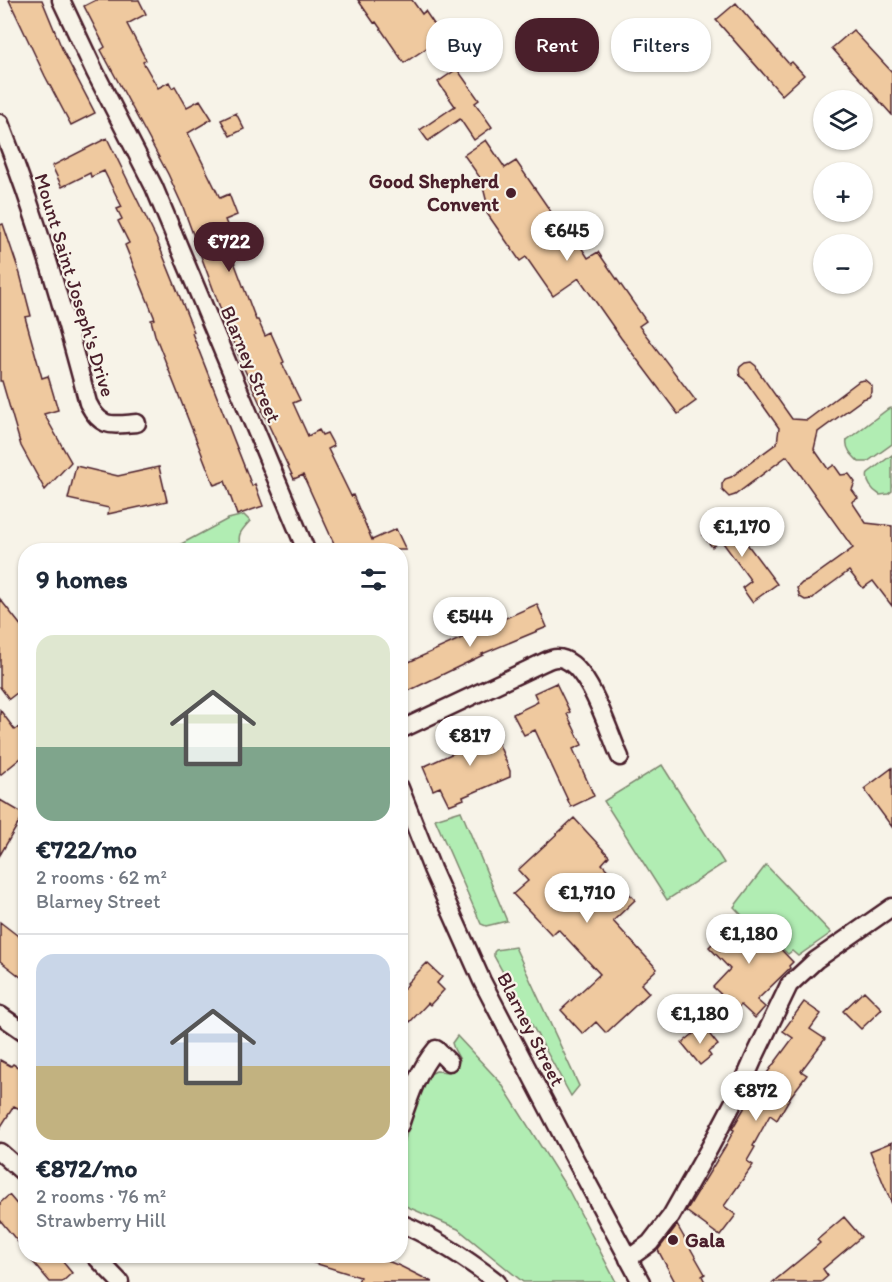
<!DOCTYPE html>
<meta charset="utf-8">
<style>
:root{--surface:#fff;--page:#f2f2f3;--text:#1f2937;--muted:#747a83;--line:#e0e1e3;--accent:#4a1f2b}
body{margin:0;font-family:Itim,sans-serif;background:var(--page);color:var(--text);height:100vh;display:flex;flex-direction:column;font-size:22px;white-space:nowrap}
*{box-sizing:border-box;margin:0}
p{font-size:20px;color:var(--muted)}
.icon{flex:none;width:33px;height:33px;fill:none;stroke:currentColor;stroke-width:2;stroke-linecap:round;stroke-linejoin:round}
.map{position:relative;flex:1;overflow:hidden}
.side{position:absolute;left:18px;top:543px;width:390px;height:720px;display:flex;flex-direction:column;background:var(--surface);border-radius:24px;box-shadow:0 2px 4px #0004}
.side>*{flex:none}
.top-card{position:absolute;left:426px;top:18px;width:375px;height:54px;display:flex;gap:12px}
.fabs{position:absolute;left:813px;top:90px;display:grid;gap:12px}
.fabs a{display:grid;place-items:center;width:60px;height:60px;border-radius:50%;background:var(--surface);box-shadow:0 2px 4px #0004;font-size:30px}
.price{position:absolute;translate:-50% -51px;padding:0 14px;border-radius:21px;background:#fff;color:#222;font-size:20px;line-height:39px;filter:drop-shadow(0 2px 3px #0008)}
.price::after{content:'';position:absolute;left:50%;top:36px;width:18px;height:14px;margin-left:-9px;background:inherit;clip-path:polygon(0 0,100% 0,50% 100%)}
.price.current{background:var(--accent);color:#fff}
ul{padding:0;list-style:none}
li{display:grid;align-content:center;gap:12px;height:318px;padding:0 18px}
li+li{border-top:2px solid var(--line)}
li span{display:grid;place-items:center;height:186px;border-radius:18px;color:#555}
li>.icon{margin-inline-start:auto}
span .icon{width:108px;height:108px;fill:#fffc;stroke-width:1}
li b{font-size:26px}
h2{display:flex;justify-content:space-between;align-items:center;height:72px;padding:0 18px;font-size:26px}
.pill{padding:0 21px;border-radius:24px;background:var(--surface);box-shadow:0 2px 4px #0004;font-size:21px;line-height:54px}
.pill.current{background:var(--accent);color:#fff}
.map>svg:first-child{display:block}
.green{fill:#b1edb3;stroke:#7e866f;stroke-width:1.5}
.building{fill:#efc99f;stroke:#4a1f2b;stroke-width:1.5}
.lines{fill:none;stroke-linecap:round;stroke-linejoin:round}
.minor-casing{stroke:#4a1f2b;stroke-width:21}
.minor{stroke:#f7f3e8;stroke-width:16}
.poi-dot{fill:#4a1f2b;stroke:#f7f3e8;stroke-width:2}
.labels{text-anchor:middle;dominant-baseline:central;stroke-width:4.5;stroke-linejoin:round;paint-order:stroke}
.poi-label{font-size:20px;font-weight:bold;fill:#4a1f2b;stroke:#f7f3e8;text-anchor:end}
.street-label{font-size:20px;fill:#4a1f2b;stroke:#f7f3e8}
</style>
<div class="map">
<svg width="892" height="1282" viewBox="0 0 892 1282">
<rect width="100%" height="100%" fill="#f7f3e8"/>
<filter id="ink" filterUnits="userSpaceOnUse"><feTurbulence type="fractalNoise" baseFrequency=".0167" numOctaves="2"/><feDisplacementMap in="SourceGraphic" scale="12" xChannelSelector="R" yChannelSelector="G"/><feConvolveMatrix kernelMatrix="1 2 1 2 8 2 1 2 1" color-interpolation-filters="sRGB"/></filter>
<g filter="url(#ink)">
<path class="green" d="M 892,408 L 892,444 L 867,462 L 859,462 C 853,456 845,449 847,440 L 888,409 Z
M 892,455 L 892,491 L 888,494 L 880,495 C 873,491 865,482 868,473 Z
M 244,515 L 250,521 C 239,533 237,535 241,550 L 170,550 L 228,519 Z
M 662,765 L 724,863 L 667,900 L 604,801 Z
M 461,811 L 507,921 L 486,926 L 481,924 L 435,819 Z
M 766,865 L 831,933 L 798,956 L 792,951 L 788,954 L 780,947 L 776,951 L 734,907 Z
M 515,947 L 579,1086 L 571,1096 L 494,956 L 494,952 L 496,950 Z
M 457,1036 L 501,1083 L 569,1191 L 616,1282 L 523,1282 L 458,1229 L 401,1204 C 401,1190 399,1175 401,1161 C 404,1132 418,1102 428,1075 L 436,1071 L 449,1072 L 460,1060 L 454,1049 L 452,1043 Z"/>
<path class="building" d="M 9,0 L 42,0 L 63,51 L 95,113 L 71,125 L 45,76 Z
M 96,0 L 139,0 L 146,14 L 127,24 L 146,60 L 143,62 L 158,88 L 169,82 L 172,88 L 175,86 L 187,107 L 200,100 L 212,119 L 188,133 L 220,198 L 229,194 L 237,215 L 225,220 L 240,256 L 233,259 L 256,320 L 258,320 L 265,336 L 271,333 L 284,362 L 282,363 L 300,400 L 293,403 L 308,436 L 319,430 L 322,435 L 327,433 L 334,446 L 328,449 L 351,496 L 353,495 L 372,540 L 396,529 L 406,550 L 337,550 L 303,475 L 294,479 L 262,411 L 263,410 L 242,364 L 229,332 L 183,207 L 168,174 L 101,50 L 105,47 L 84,6 Z
M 358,0 L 412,0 L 422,14 L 425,11 L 443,37 L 404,63 L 376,22 L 374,23 Z
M 736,3 L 789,64 L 792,62 L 804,75 L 782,95 L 716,20 Z
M 853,30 L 892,72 L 892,115 L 832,48 Z
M 457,69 L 479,100 L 475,103 L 492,127 L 474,140 L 460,119 L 428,141 L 420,130 L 455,106 L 438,82 Z
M 236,113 L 244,129 L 230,136 L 221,120 Z
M 107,138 L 156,238 L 194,332 L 192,333 L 252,486 L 255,484 L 263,506 L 237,515 L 225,481 L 214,485 L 155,335 L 151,320 L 155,319 L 125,245 L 129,243 L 118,221 L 122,219 L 117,209 L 122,207 L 104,171 L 91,177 L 90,173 L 62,187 L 52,166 Z
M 486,140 L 505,168 L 516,161 L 562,228 L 567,225 L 588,258 L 598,252 L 646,321 L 639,326 L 696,401 L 678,414 L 621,338 L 579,278 L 553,296 L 526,257 L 520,261 L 484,209 L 488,207 L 481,179 L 464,155 Z
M 3,224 L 20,274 L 31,316 L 25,317 L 42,378 L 48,376 L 58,410 L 44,414 L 71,462 L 45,490 L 21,446 L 2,381 L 0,381 L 0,225 Z
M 751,362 L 756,366 L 758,371 L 792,419 L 807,420 L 859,381 L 865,380 L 872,386 L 872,392 L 869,397 L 863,399 L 818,432 L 814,449 L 828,469 L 834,465 L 841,475 L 849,474 L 855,482 L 852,490 L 858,498 L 852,502 L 866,523 L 892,526 L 892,606 L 873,581 L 863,588 L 849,571 L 816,595 L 812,599 L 805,600 L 800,597 L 797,588 L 802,583 L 807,581 L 853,548 L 787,456 L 735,495 L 729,497 L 722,490 L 722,484 L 725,479 L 731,477 L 777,443 L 779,428 L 745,380 L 740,376 L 739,370 L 740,367 L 745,363 Z
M 76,466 L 118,476 L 159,467 L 167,501 L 108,514 L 109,508 L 68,499 Z
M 727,517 L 777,584 L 752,602 L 742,588 L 751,581 L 721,540 L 712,547 L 703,535 Z
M 0,599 L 26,632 L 26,686 L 9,699 L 0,687 Z
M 537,604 L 547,627 L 482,654 L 483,655 L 400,695 L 400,666 Z
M 556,683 L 570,712 L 567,714 L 582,745 L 573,749 L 594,796 L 571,807 L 535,730 L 524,735 L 513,714 L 538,702 L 534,693 Z
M 0,710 L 15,730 L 26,722 L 26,754 L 0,775 Z
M 490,723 L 510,771 L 510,777 L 463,797 L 464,799 L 449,805 L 440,787 L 433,790 L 423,767 L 469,746 L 464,735 Z
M 892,768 L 892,827 L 864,789 Z
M 0,800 L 24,814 L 0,855 Z
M 574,818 L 609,856 L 602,864 L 635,900 L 613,921 L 657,969 L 641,984 L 649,993 L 606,1033 L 596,1022 L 583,1034 L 561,1010 L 600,974 L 558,929 L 552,935 L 513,894 L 528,881 L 518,870 Z
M 740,916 L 752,928 L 756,924 L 793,962 L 789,966 L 790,968 L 757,1000 L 765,1007 L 755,1018 L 741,1005 L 737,1009 L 713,987 L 730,969 L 709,947 Z
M 0,922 L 26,942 L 26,981 L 0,961 Z
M 427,963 L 442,977 L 437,983 L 444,990 L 430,1005 L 428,1003 L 410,1022 L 400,1012 L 400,992 L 408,984 L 407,983 Z
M 864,991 L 882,1009 L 861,1029 L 843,1011 Z
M 804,1002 L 821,1014 L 810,1029 L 825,1039 L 801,1071 L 807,1075 L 791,1096 L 777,1120 L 770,1115 L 753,1146 L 755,1147 L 747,1161 L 753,1165 L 724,1206 L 736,1215 L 720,1236 L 686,1211 L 725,1147 L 734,1130 L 732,1129 L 756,1088 L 793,1038 L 783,1031 Z
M 703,1026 L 718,1045 L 708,1052 L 711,1056 L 700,1065 L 682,1043 Z
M 0,1060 L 11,1066 L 13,1064 L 26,1072 L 26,1112 L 14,1106 L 0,1128 Z
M 892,1142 L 892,1204 L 870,1151 Z
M 9,1195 L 26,1215 L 26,1252 L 0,1220 L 0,1203 Z
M 844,1217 L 861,1237 L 823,1269 L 828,1276 L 821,1282 L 773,1282 L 820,1243 L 817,1240 Z
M 677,1225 L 705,1274 L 702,1276 L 705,1282 L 675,1282 L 658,1250 Z
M 28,1256 L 58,1256 L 72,1273 L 62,1282 L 50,1282 Z
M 301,1256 L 375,1256 L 400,1266 L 432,1282 L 358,1282 L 360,1277 L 301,1259 Z"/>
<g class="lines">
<g class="minor-casing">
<path id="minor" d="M 61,0 L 95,72 L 154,187 L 306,550
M 0,123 C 36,214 63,308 88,403 C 101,429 111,425 137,423
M 400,730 L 544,662 C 548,660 552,658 557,658 C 588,658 609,734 620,757
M 400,788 L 432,869 L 482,981 L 562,1135 L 641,1282
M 0,1015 L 26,1033
M 400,1125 C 409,1098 418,1070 436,1049 L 449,1062
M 0,1152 L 26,1175
M 400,1223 C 436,1238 467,1259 497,1282
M 95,1256 L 120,1282
M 628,1259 L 650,1243 L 671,1216 L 710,1147 L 739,1092 L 754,1058 L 789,985 L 816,960 L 892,907"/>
</g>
<use href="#minor" class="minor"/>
</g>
</g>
<g class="poi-dot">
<circle cx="511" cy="193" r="6"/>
<circle cx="673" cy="1240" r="6"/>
</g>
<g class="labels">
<g class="poi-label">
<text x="499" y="181">Good Shepherd<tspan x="499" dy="23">Convent</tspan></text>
<text x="685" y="1240" text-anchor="start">Gala</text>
</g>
<g class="street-label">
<text transform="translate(75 285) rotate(73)">Mount Saint Joseph's Drive</text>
<text transform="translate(251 364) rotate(67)">Blarney Street</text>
<text transform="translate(531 1029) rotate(63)">Blarney Street</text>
</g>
</g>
</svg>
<div class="fabs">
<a><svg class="icon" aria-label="layers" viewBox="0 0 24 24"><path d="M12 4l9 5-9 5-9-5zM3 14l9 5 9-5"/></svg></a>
<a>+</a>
<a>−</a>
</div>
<b class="price" style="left:567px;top:262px">€645</b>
<b class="price current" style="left:229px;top:273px">€722</b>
<b class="price" style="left:742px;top:558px">€1,170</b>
<b class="price" style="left:470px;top:648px">€544</b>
<b class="price" style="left:470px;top:767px">€817</b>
<b class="price" style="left:587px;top:924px">€1,710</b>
<b class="price" style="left:749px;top:965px">€1,180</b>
<b class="price" style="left:700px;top:1045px">€1,180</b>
<b class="price" style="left:756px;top:1122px">€872</b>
<div class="top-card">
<a class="pill">Buy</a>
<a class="pill current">Rent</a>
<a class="pill">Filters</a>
</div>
<section class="side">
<h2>9 homes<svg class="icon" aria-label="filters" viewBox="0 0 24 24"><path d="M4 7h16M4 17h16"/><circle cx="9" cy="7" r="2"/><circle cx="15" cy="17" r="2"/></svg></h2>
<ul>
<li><span style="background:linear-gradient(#dfe7d0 60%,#7fa58c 0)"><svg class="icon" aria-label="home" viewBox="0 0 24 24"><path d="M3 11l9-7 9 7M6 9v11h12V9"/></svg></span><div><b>€722/mo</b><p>2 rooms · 62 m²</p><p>Blarney Street</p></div></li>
<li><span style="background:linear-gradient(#c9d6e8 60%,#c2b280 0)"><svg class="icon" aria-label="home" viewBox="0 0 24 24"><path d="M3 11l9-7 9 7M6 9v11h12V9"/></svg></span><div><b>€872/mo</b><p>2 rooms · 76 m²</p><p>Strawberry Hill</p></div></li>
</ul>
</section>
</div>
